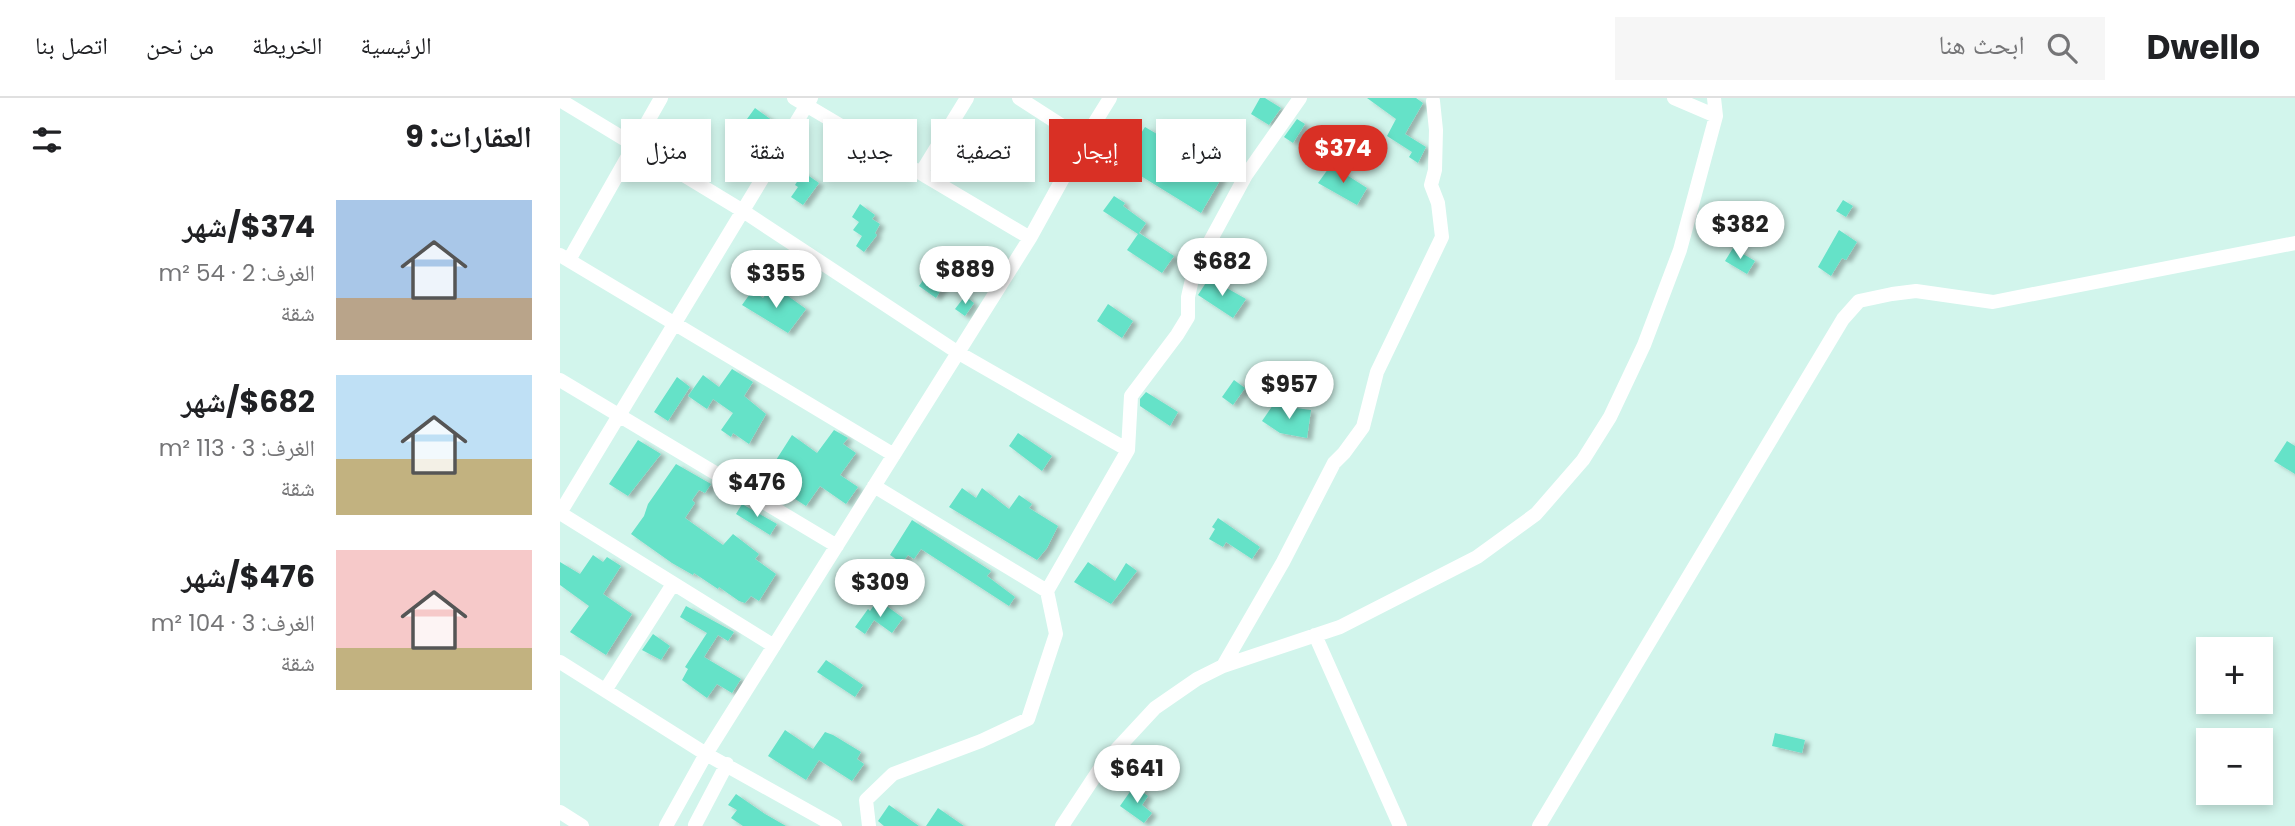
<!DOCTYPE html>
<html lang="ar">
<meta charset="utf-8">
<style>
:root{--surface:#fff;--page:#f6f6f6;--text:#202124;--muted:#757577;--line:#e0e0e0;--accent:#d93025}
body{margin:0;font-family:Poppins,"Noto Naskh Arabic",sans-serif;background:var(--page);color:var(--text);direction:rtl;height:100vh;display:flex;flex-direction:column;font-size:26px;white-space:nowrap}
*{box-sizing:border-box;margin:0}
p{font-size:23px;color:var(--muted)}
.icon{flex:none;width:38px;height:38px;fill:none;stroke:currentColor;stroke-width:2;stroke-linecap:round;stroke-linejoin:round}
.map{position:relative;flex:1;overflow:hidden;direction:ltr}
.details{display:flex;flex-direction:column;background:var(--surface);width:560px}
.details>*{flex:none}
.banner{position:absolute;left:21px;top:21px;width:665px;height:63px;direction:rtl;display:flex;gap:14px}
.tools{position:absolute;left:1636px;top:539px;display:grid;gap:14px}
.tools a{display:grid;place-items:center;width:77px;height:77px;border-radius:0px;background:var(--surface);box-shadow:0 4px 10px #0003;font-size:35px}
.price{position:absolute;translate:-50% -60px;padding:0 16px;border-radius:24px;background:#fff;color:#222;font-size:23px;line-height:46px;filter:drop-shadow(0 2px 4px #0008)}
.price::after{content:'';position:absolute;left:50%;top:42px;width:21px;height:16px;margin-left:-10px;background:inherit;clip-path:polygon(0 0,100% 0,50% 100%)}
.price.current{background:var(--accent);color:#fff}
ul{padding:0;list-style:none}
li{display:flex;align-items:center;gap:21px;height:175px;padding:0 28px}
li span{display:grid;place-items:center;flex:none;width:196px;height:140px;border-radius:0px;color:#555}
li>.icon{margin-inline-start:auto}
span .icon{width:84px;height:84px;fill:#fffc;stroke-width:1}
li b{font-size:30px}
h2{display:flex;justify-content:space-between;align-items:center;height:84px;padding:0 28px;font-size:30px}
.pill{padding:0 24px;border-radius:0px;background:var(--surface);box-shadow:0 4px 10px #0003;font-size:24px;line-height:63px}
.pill.current{background:var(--accent);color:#fff}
header{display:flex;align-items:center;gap:42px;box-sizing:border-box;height:98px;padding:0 35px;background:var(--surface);border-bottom:2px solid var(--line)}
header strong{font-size:33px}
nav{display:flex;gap:38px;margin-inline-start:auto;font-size:24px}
.search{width:490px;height:63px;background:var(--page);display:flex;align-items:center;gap:18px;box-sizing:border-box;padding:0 24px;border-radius:0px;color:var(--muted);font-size:26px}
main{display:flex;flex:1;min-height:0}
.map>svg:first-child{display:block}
.building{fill:#65e2c8;filter:url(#shadow)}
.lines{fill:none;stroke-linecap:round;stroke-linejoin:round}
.street{stroke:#fff;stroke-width:14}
</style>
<header>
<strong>Dwello</strong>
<div class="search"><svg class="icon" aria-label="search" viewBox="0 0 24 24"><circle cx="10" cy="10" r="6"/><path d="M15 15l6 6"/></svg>ابحث هنا</div>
<nav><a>الرئيسية</a><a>الخريطة</a><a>من نحن</a><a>اتصل بنا</a></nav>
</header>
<main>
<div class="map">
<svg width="1735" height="728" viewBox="0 0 1735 728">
<defs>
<filter id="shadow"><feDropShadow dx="5" dy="3" stdDeviation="2" flood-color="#0004"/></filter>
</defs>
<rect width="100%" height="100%" fill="#d2f5ec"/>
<path class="building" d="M 700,0 L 705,0 L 721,10 L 709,27 L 691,16 Z
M 807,0 L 856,0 L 863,5 L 845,36 L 866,49 L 858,65 L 849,59 L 852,54 L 827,38 L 836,21 Z
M 195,10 L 220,28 L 213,38 L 187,21 Z
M 737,21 L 745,26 L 733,45 L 724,39 Z
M 585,29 L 619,49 L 662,79 L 641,115 L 568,70 L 580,50 L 574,46 Z
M 771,67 L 807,90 L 797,107 L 758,85 Z
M 243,74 L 259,85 L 243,107 L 231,99 L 238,89 L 235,87 Z
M 554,98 L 565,105 L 563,108 L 586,125 L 579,135 L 614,158 L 602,175 L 567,152 L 578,136 L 543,113 Z
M 1283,102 L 1293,108 L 1286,119 L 1276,113 Z
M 300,106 L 315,117 L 312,121 L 320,126 L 315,135 L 317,137 L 304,154 L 296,148 L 302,138 L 293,132 L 299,124 L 292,119 Z
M 1279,132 L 1297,144 L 1286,162 L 1282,160 L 1271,178 L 1258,169 Z
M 1173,150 L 1195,163 L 1187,176 L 1165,163 Z
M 373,168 L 389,179 L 376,200 L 359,188 Z
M 649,180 L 686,201 L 673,220 L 638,197 Z
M 192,193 L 203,200 L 206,196 L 215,201 L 221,193 L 246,211 L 228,235 L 182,207 Z
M 405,198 L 414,205 L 405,218 L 395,211 Z
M 548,206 L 573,223 L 562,240 L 537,223 Z
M 172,271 L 193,284 L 184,298 L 206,316 L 189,346 L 173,335 L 171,339 L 161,332 L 173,315 L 153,301 L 147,311 L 128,298 L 143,277 L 159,289 Z
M 117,279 L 130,289 L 108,323 L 94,314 Z
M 674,282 L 685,290 L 673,307 L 662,299 Z
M 586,294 L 618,314 L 610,328 L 580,308 L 580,301 Z
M 713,307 L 751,312 L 747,340 L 720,335 L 702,323 Z
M 274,332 L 288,340 L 283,346 L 296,355 L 280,377 L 298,389 L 286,406 L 260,388 L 246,408 L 204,381 L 232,337 L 257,355 Z
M 458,335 L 492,358 L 482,373 L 449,348 Z
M 78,342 L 101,356 L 68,398 L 49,386 Z
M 1727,343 L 1735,348 L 1735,376 L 1714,363 Z
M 116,366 L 151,386 L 145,395 L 139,392 L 132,402 L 135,405 L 125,420 L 163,447 L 173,436 L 199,456 L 195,461 L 216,476 L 199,503 L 191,498 L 185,505 L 179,503 L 159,489 L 158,491 L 134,475 L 133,477 L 112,465 L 71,436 L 84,418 L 88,406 Z
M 402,390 L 416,400 L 422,390 L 449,411 L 459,397 L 472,406 L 469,410 L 498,428 L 487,450 L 477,462 L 389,409 Z
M 182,406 L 217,426 L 210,437 L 176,416 Z
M 658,420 L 700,449 L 692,461 L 666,444 L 663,449 L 649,441 L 655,431 L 652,429 Z
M 352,422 L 431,473 L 427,478 L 455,499 L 449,508 L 361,451 L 354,461 L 348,457 L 342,465 L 330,457 Z
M 33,457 L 43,464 L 47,459 L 61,468 L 43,496 L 72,516 L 46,557 L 10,534 L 29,508 L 0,487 L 0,464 L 20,476 Z
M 528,464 L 555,483 L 566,465 L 577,473 L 551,506 L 514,484 Z
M 321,504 L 343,520 L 332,535 L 314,522 L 305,536 L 295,529 L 308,511 L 310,513 L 314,507 L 317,509 Z
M 126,508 L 174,534 L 168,543 L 158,537 L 144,559 L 181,581 L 172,595 L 157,586 L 147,600 L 122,582 L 128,571 L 125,569 L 147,535 L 120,519 Z
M 93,536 L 110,548 L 101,562 L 82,552 Z
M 266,562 L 303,587 L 295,599 L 257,574 Z
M 225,632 L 253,651 L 265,634 L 273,637 L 301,654 L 297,661 L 304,666 L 292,683 L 259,662 L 246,682 L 208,658 Z
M 1215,635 L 1245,642 L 1242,655 L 1212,648 Z
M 574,688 L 588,698 L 582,707 L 592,715 L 584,725 L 560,708 Z
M 176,696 L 205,716 L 226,728 L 183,728 L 171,720 L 177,712 L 168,707 Z
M 329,707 L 359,728 L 324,728 L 318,723 Z
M 378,710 L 404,728 L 366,728 Z"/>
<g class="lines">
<path class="street" d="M 234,0 L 470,140
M 459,0 L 524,42
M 1114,0 L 1156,18
M 0,2 L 183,113 L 397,254 L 568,352
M 361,75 L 407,0
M 0,157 L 334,357
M 9,162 L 101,0
M 0,282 L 277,448
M 314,388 L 487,493
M 0,415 L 251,0
M 0,415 L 214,548
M 755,537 L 840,728
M 0,564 L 146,656 L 275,728
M 663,568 L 723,464 L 774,365 L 784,355 L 803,329 L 817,274 L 882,139 L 878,105 L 871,87 L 875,72 L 876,32 L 873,3
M 46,591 L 113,486
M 0,714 L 22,728
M 135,727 L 167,666
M 106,728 L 146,656 L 470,140 L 524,42 L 550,0
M 309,728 L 306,702 L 333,676 L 421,643 L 468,621 L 496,536 L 487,493 L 568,352 L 571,298 L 617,237 L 628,219 L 628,199 L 633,177 L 642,158 L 686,77 L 740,0
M 502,728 L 543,666 L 595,610 L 637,581 L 663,568 L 780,529 L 917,459 L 976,416 L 1023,362 L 1050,319 L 1084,247 L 1120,152 L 1156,18 L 1154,0
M 979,728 L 1283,221 L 1299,203 L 1332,196 L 1356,193 L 1433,204 L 1735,145"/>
</g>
</svg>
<div class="tools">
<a>+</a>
<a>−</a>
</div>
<b class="price current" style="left:783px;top:87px">$374</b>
<b class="price" style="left:1180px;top:163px">$382</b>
<b class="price" style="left:662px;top:200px">$682</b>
<b class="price" style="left:405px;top:208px">$889</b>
<b class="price" style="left:216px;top:212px">$355</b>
<b class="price" style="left:729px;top:323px">$957</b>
<b class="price" style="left:197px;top:421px">$476</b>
<b class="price" style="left:320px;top:521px">$309</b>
<b class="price" style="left:577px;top:707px">$641</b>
<div class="banner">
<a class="pill">شراء</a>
<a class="pill current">إيجار</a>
<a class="pill">تصفية</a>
<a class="pill">جديد</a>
<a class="pill">شقة</a>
<a class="pill">منزل</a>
</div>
</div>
<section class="details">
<h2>العقارات: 9<svg class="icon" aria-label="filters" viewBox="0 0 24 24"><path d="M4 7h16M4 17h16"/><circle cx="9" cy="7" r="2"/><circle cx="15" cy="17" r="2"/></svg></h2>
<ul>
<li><span style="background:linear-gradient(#a9c7e8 70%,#b9a48a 0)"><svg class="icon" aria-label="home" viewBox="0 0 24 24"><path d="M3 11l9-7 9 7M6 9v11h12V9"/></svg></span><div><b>$374/شهر</b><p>الغرف: 2 · 54 m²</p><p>شقة</p></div></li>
<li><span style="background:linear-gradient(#bfe0f5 60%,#c2b280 0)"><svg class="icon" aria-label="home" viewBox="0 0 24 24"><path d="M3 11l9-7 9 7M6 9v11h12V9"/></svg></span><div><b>$682/شهر</b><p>الغرف: 3 · 113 m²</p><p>شقة</p></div></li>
<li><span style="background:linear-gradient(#f6c9c9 70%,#c2b280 0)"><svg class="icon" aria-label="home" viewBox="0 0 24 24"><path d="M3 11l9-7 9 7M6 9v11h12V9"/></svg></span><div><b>$476/شهر</b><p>الغرف: 3 · 104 m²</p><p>شقة</p></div></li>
</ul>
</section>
</main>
